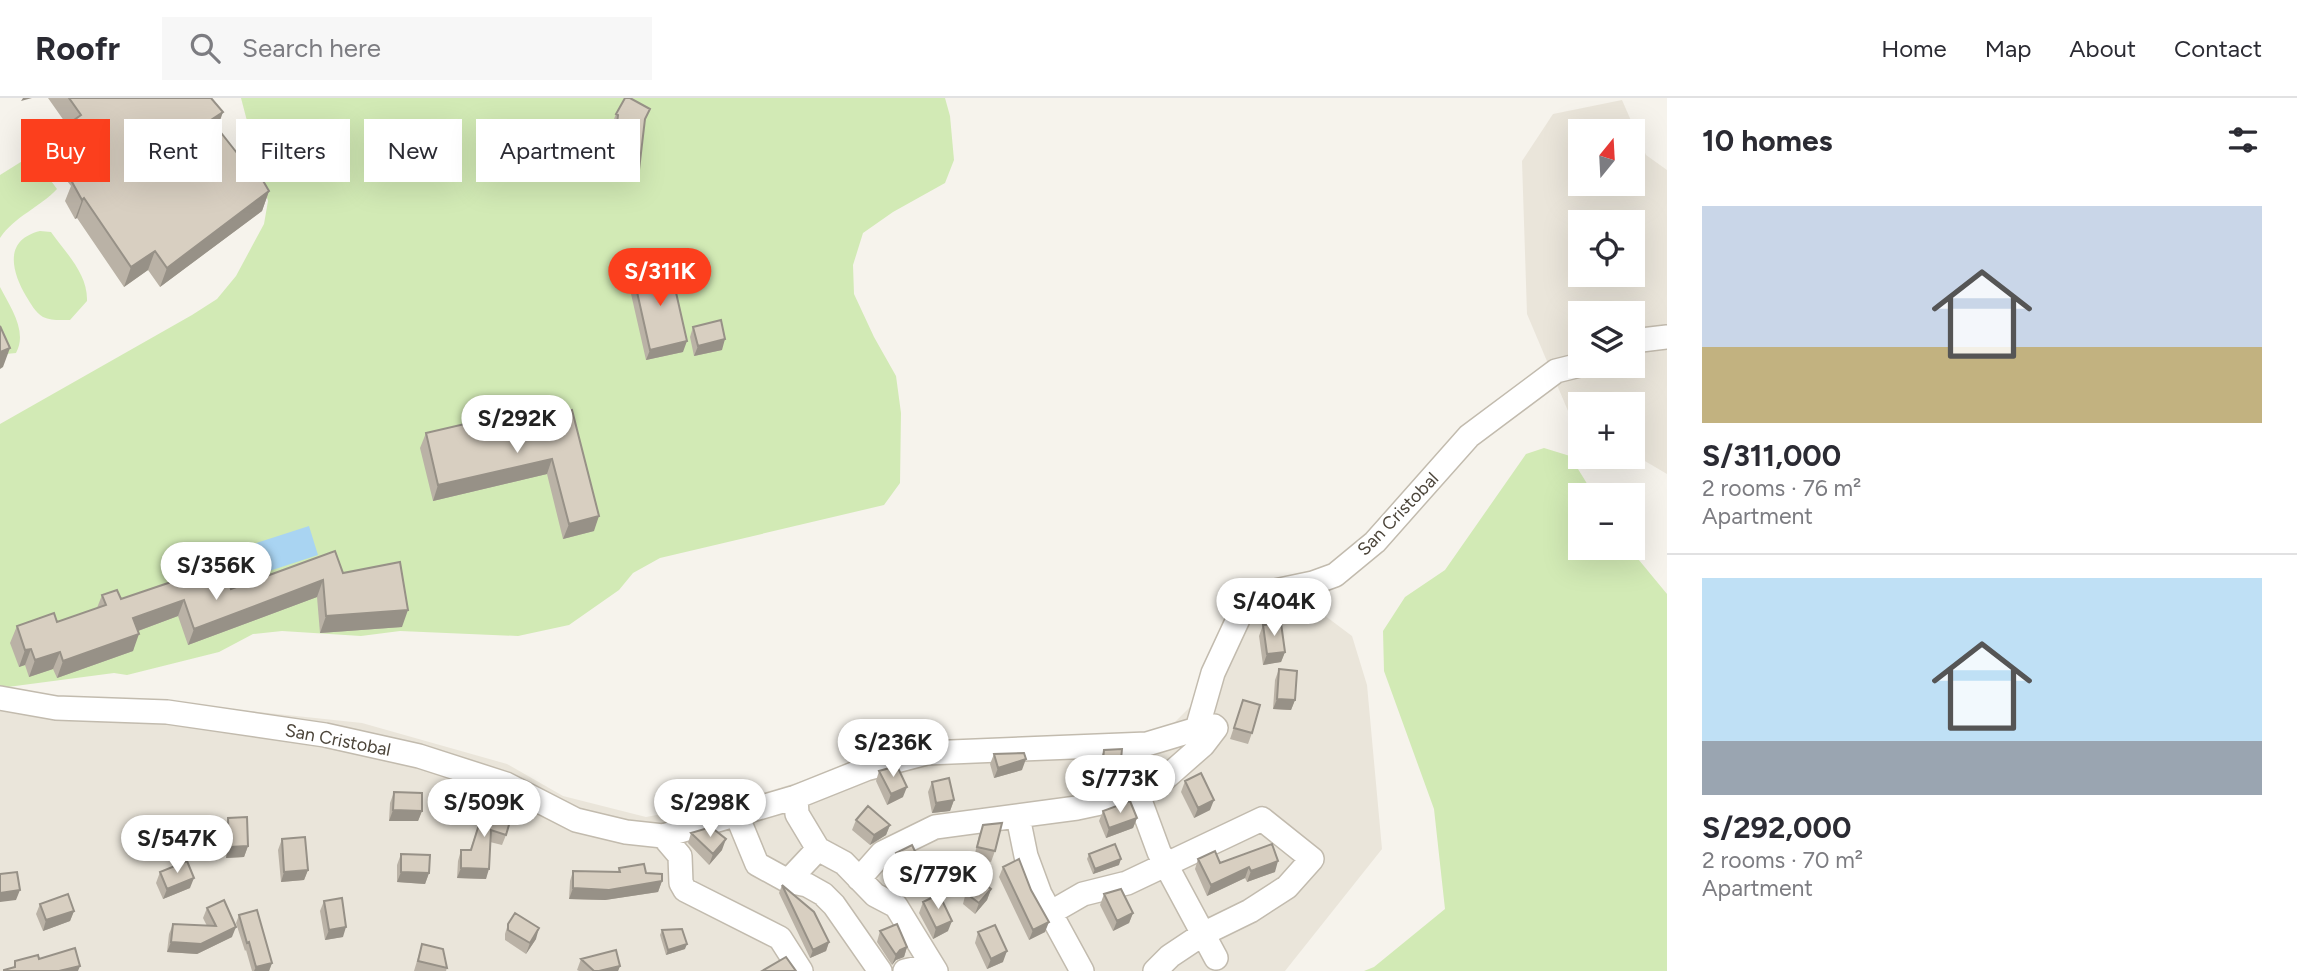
<!DOCTYPE html>
<meta charset="utf-8">
<style>
:root{--surface:#fff;--page:#f7f7f7;--text:#2b2b33;--muted:#7c7c81;--line:#e1e1e2;--accent:#fc3f1d}
body{margin:0;font-family:Figtree,sans-serif;background:var(--page);color:var(--text);height:100vh;display:flex;flex-direction:column;font-size:26px;white-space:nowrap}
*{box-sizing:border-box;margin:0}
p{font-size:23px;color:var(--muted)}
.icon{flex:none;width:38px;height:38px;fill:none;stroke:currentColor;stroke-width:2;stroke-linecap:round;stroke-linejoin:round}
.map{position:relative;flex:1;overflow:hidden}
.sheet{display:flex;flex-direction:column;background:var(--surface);width:630px}
.sheet>*{flex:none}
.hud{position:absolute;left:21px;top:21px;width:665px;height:63px;display:flex;gap:14px}
.needle{width:46px;rotate:18deg}
.fabs{position:absolute;left:1568px;top:21px;display:grid;gap:14px}
.fabs a{display:grid;place-items:center;width:77px;height:77px;border-radius:0px;background:var(--surface);box-shadow:0 7px 28px #0002;font-size:35px}
.price{position:absolute;translate:-50% -60px;padding:0 16px;border-radius:24px;background:#fff;color:#222;font-size:23px;line-height:46px;filter:drop-shadow(0 2px 4px #0008)}
.price::after{content:'';position:absolute;left:50%;top:42px;width:21px;height:16px;margin-left:-10px;background:inherit;clip-path:polygon(0 0,100% 0,50% 100%)}
.price.selected{background:var(--accent);color:#fff}
ul{padding:0;list-style:none}
li{display:grid;align-content:center;gap:14px;height:371px;padding:0 35px}
li+li{border-top:2px solid var(--line)}
li span{display:grid;place-items:center;height:217px;border-radius:0px;color:#555}
li>.icon{margin-inline-start:auto}
span .icon{width:126px;height:126px;fill:#fffc;stroke-width:1}
li b{font-size:30px}
h2{display:flex;justify-content:space-between;align-items:center;height:84px;padding:0 35px;font-size:30px}
.chip{padding:0 24px;border-radius:0px;background:var(--surface);box-shadow:0 7px 28px #0002;font-size:24px;line-height:63px}
.chip.selected{background:var(--accent);color:#fff}
header{display:flex;align-items:center;gap:42px;box-sizing:border-box;height:98px;padding:0 35px;background:var(--surface);border-bottom:2px solid var(--line)}
header strong{font-size:33px}
nav{display:flex;gap:38px;margin-inline-start:auto;font-size:24px}
.search{width:490px;height:63px;background:var(--page);display:flex;align-items:center;gap:18px;box-sizing:border-box;padding:0 24px;border-radius:0px;color:var(--muted);font-size:26px}
main{display:flex;flex:1;min-height:0}
.map>svg:first-child{display:block}
.residential{fill:#eae5da;fill-rule:evenodd}
.green{fill:#d2eab5}
.water{fill:#a9d4f2}
.lines{fill:none;stroke-linecap:round;stroke-linejoin:round}
.minor-casing{stroke:#c2bbae;stroke-width:26}
.minor{stroke:#fff;stroke-width:23}
.wall{fill:#bab2a6}
.shaded-wall{fill:#979187}
.building{fill:#d8cfc1;stroke:#979187;stroke-width:2}
.labels{text-anchor:middle;dominant-baseline:central;stroke-width:6;stroke-linejoin:round;paint-order:stroke}
.street-label{font-size:18px;fill:#4b4439;stroke:#fff}
</style>
<header>
<strong>Roofr</strong>
<div class="search"><svg class="icon" aria-label="search" viewBox="0 0 24 24"><circle cx="10" cy="10" r="6"/><path d="M15 15l6 6"/></svg>Search here</div>
<nav><a>Home</a><a>Map</a><a>About</a><a>Contact</a></nav>
</header>
<main>
<div class="map">
<svg width="1667" height="873" viewBox="0 0 1667 873">
<rect width="100%" height="100%" fill="#f6f3ec"/>
<path class="residential" d="M 1622,2 L 1646,57 L 1667,72 L 1667,376 L 1633,356 L 1633,306 L 1580,306 L 1580,325 L 1571,320 L 1527,216 L 1522,63 L 1553,16 ZM 1580,33 L 1633,33 L 1633,86 L 1580,86 ZM 1580,124 L 1633,124 L 1633,177 L 1580,177 ZM 1580,215 L 1633,215 L 1633,268 L 1580,268 Z
M 1312,508 L 1352,538 L 1367,587 L 1382,751 L 1285,873 L 0,873 L 0,595 L 146,602 L 362,625 L 507,666 L 563,698 L 646,719 L 743,701 L 825,676 L 1142,638 L 1171,628 L 1194,605 L 1229,527 Z"/>
<path class="green" d="M 241,0 L 945,0 L 950,18 L 954,62 L 945,85 L 893,114 L 863,135 L 853,167 L 854,196 L 874,239 L 896,278 L 901,315 L 900,385 L 884,407 L 660,460 L 633,475 L 619,492 L 569,527 L 518,538 L 400,533 L 361,538 L 282,533 L 253,536 L 219,554 L 127,577 L 114,575 L 0,590 L 0,326 L 192,217 L 217,201 L 236,178 L 264,126 L 268,103 Z
M 32,57 L 57,91 C 39,110 15,118 0,140 L 0,77 Z
M 40,133 L 51,134 C 66,155 88,176 87,203 L 70,222 C 61,222 51,223 43,219 C 35,214 31,206 26,198 C 11,172 4,142 40,133 Z
M 0,189 C 10,209 28,233 16,255 L 6,256 L 0,252 Z
M 1544,350 L 1570,358 L 1594,397 L 1580,397 L 1580,450 L 1629,450 L 1667,496 L 1667,873 L 1364,873 L 1374,869 L 1445,811 L 1434,711 L 1384,573 L 1383,533 L 1405,499 L 1445,472 L 1526,356 Z"/>
<path class="water" d="M 309,428 L 318,457 L 248,480 L 238,451 Z"/>
<g class="lines">
<g class="minor-casing">
<path id="minor" d="M 1633,243 L 1667,239
M 0,600 L 56,610 L 167,614 L 325,637 L 419,658 L 506,686 L 576,722 L 626,734 L 663,738 L 796,699 L 866,671 L 927,655 L 1147,646 L 1197,631 L 1213,575 L 1246,504 L 1256,497 L 1313,485 L 1335,477 L 1375,444 L 1469,338 L 1556,273 L 1580,267
M 1138,697 L 1159,754 L 1216,860
M 796,699 L 797,716 L 818,751 L 844,765 L 875,797 L 896,808 L 936,873
M 736,715 L 757,766 L 788,783 L 807,787 L 823,796 L 834,807 L 880,873
M 1018,719 L 1026,758 L 1040,796 L 1082,873
M 663,738 L 680,758 L 681,785 L 685,792 L 780,840 L 801,873
M 859,781 L 882,755 L 935,729 L 1077,710 L 1138,697 L 1162,683 L 1203,647 L 1216,630 L 1214,628 L 1197,631
M 788,783 L 818,751
M 1050,815 L 1083,796 L 1127,785 L 1262,721 L 1312,761 L 1287,789 L 1250,813 L 1203,836 L 1170,858 L 1155,873
M 905,873 L 932,867"/>
</g>
<use href="#minor" class="minor"/>
</g>
<path class="wall" d="M 48,0 L 212,0 L 217,30 L 237,55 L 269,93 L 262,113 L 160,189 L 148,172 L 124,189 L 77,120 L 75,121 L 65,103 L 71,88 L 46,56 L 53,37 L 67,27 Z
M 650,11 L 644,25 L 639,72 L 635,83 L 609,80 L 615,28 L 612,26 L 616,16 Z
M 487,28 L 508,43 L 506,48 L 488,51 L 485,33 Z
M 633,176 L 683,254 L 646,262 L 629,187 Z
M 693,229 L 722,252 L 694,258 L 690,239 Z
M 572,312 L 594,433 L 563,441 L 547,376 L 433,403 L 420,350 L 426,335 L 515,326 Z
M 175,475 L 231,491 L 343,475 L 402,529 L 320,535 L 317,499 L 188,547 L 178,518 L 138,533 L 133,553 L 57,580 L 53,571 L 29,579 L 25,567 L 19,569 L 10,545 L 17,528 L 57,524 L 97,510 L 102,497 L 121,501 L 172,484 Z
M 1263,527 L 1285,554 L 1281,564 L 1263,567 L 1259,538 Z
M 1279,571 L 1295,602 L 1291,612 L 1273,611 L 1275,582 Z
M 1243,602 L 1252,635 L 1248,646 L 1230,641 Z
M 1104,652 L 1116,682 L 1098,681 L 1100,662 Z
M 994,656 L 1022,672 L 994,680 L 990,666 Z
M 879,673 L 903,699 L 887,707 L 876,683 Z
M 1185,683 L 1210,712 L 1194,720 L 1181,694 Z
M 932,684 L 954,702 L 950,713 L 932,715 L 928,694 Z
M 394,694 L 422,713 L 418,723 L 389,723 L 390,705 Z
M 487,701 L 491,714 L 506,737 L 502,747 L 490,744 L 486,781 L 457,780 L 458,763 L 461,752 L 470,752 Z
M 1103,713 L 1137,720 L 1133,730 L 1106,740 L 1099,723 Z
M 228,720 L 248,748 L 244,759 L 226,760 L 225,730 Z
M 856,722 L 890,727 L 886,737 L 870,747 L 852,732 Z
M 983,727 L 995,753 L 991,764 L 974,760 L 979,737 Z
M 691,735 L 722,752 L 709,767 L 688,745 Z
M 282,741 L 308,772 L 304,782 L 281,784 L 278,752 Z
M 896,755 L 918,776 L 901,784 L 892,765 Z
M 401,756 L 429,775 L 425,786 L 397,784 L 397,767 Z
M 1089,756 L 1119,767 L 1093,776 L 1087,761 Z
M 1198,761 L 1220,765 L 1275,774 L 1247,784 L 1245,780 L 1207,798 L 1195,771 Z
M 1003,769 L 1045,834 L 1029,842 L 999,779 Z
M 619,770 L 646,775 L 662,783 L 658,794 L 605,802 L 569,801 L 570,783 L 573,773 L 618,774 Z
M 160,774 L 190,790 L 163,801 L 156,785 Z
M 971,776 L 991,791 L 987,802 L 975,816 L 963,806 L 968,786 Z
M 782,787 L 829,844 L 826,853 L 810,860 L 779,795 Z
M 1104,796 L 1133,815 L 1129,825 L 1113,833 L 1100,807 Z
M 324,803 L 343,839 L 325,842 L 320,813 Z
M 923,804 L 948,833 L 933,841 L 919,815 Z
M 40,806 L 74,813 L 70,823 L 43,833 L 36,816 Z
M 207,810 L 232,839 L 197,856 L 167,854 L 169,836 L 173,826 L 207,828 L 203,820 Z
M 239,817 L 272,865 L 269,873 L 252,873 L 246,852 L 245,853 L 236,825 Z
M 508,826 L 536,841 L 526,856 L 505,842 L 505,836 Z
M 662,832 L 685,851 L 666,857 L 660,837 Z
M 880,833 L 907,849 L 904,859 L 896,862 L 892,867 L 877,844 Z
M 978,834 L 1003,864 L 987,871 L 975,845 Z
M 422,846 L 447,870 L 446,873 L 414,873 Z
M 581,861 L 620,868 L 618,873 L 579,873 L 577,872 Z"/>
<path class="shaded-wall" d="M 23,0 L 32,0 L 21,3 Z
M 223,14 L 216,34 L 211,22 Z
M 508,43 L 506,48 L 488,51 L 490,46 Z
M 612,69 L 639,72 L 635,83 L 609,80 Z
M 269,93 L 262,113 L 160,189 L 167,170 Z
M 84,100 L 77,120 L 75,121 L 82,102 Z
M 155,153 L 148,172 L 124,189 L 131,169 Z
M 725,241 L 722,252 L 694,258 L 698,248 Z
M 687,243 L 683,254 L 646,262 L 650,252 Z
M 10,250 L 3,269 L 0,271 L 0,254 Z
M 552,361 L 547,376 L 433,403 L 438,387 Z
M 599,418 L 594,433 L 563,441 L 569,426 Z
M 323,482 L 317,499 L 188,547 L 194,531 Z
M 184,502 L 178,518 L 127,537 L 133,520 Z
M 408,512 L 402,529 L 320,535 L 326,518 Z
M 139,536 L 133,553 L 57,580 L 63,563 Z
M 31,551 L 25,567 L 19,569 L 25,552 Z
M 60,554 L 53,571 L 29,579 L 35,562 Z
M 1285,554 L 1281,564 L 1263,567 L 1267,556 Z
M 1277,601 L 1295,602 L 1291,612 L 1273,611 Z
M 1026,661 L 1022,672 L 994,680 L 998,670 Z
M 1102,671 L 1120,672 L 1116,682 L 1098,681 Z
M 907,689 L 903,699 L 887,707 L 891,696 Z
M 954,702 L 950,713 L 932,715 L 936,705 Z
M 1214,702 L 1210,712 L 1194,720 L 1198,710 Z
M 393,712 L 422,713 L 418,723 L 389,723 Z
M 1137,720 L 1133,730 L 1106,740 L 1109,730 Z
M 890,727 L 886,737 L 870,747 L 874,737 Z
M 726,741 L 722,752 L 709,767 L 713,756 Z
M 248,748 L 244,759 L 226,760 L 229,749 Z
M 1121,761 L 1119,767 L 1093,776 L 1095,771 Z
M 1278,763 L 1275,774 L 1247,784 L 1251,773 Z
M 921,766 L 918,776 L 901,784 L 905,774 Z
M 1249,769 L 1245,780 L 1207,798 L 1211,787 Z
M 461,770 L 489,771 L 486,781 L 457,780 Z
M 308,772 L 304,782 L 281,784 L 284,774 Z
M 401,774 L 429,775 L 425,786 L 397,784 Z
M 194,780 L 190,790 L 163,801 L 167,791 Z
M 662,783 L 658,794 L 605,802 L 569,801 L 573,790 Z
M 991,791 L 987,802 L 975,816 L 979,805 Z
M 20,792 L 16,802 L 0,804 L 0,795 Z
M 74,813 L 70,823 L 43,833 L 46,822 Z
M 1133,815 L 1129,825 L 1113,833 L 1117,823 Z
M 952,823 L 948,833 L 933,841 L 936,830 Z
M 1049,824 L 1045,834 L 1029,842 L 1033,832 Z
M 236,829 L 232,839 L 197,856 L 167,854 L 171,844 Z
M 346,829 L 343,839 L 325,842 L 329,832 Z
M 539,830 L 536,841 L 526,856 L 530,845 Z
M 829,844 L 826,853 L 810,860 L 813,852 Z
M 687,846 L 685,851 L 666,857 L 668,852 Z
M 907,849 L 904,859 L 896,862 L 892,867 L 896,857 L 900,852 Z
M 1007,853 L 1003,864 L 987,871 L 991,861 Z
M 272,865 L 269,873 L 254,873 L 256,869 Z
M 80,868 L 78,873 L 59,873 Z
M 620,868 L 618,873 L 599,873 Z"/>
<path class="building" d="M 69,0 L 211,0 L 223,14 L 211,22 L 237,55 L 244,50 L 269,93 L 167,170 L 155,153 L 131,169 L 84,100 L 82,102 L 72,84 L 83,76 L 53,37 L 81,17 Z
M 625,0 L 630,0 L 650,11 L 645,21 L 639,72 L 612,69 L 618,17 L 616,16 Z
M 505,25 L 508,43 L 490,46 L 487,28 Z
M 670,168 L 687,243 L 650,252 L 633,176 Z
M 721,222 L 725,241 L 698,248 L 693,229 Z
M 0,228 L 10,250 L 0,254 Z
M 572,312 L 599,418 L 569,426 L 552,361 L 438,387 L 426,335 L 512,315 L 515,326 Z
M 335,453 L 343,475 L 400,464 L 408,512 L 326,518 L 323,482 L 194,531 L 184,502 L 133,520 L 139,536 L 63,563 L 60,554 L 35,562 L 31,551 L 25,552 L 17,528 L 54,515 L 57,524 L 106,507 L 102,497 L 117,492 L 121,501 L 177,482 L 175,475 L 219,459 L 231,491 Z
M 1281,525 L 1285,554 L 1267,556 L 1263,527 Z
M 1279,571 L 1297,573 L 1295,602 L 1277,601 Z
M 1243,602 L 1260,607 L 1252,635 L 1234,630 Z
M 1122,651 L 1120,672 L 1102,671 L 1104,652 Z
M 1024,655 L 1026,661 L 998,670 L 994,656 Z
M 897,668 L 907,689 L 891,696 L 879,673 Z
M 1201,675 L 1214,702 L 1198,710 L 1185,683 Z
M 949,680 L 954,702 L 936,705 L 932,684 Z
M 394,694 L 422,695 L 422,713 L 393,712 Z
M 487,701 L 492,701 L 491,714 L 511,720 L 506,737 L 491,732 L 489,771 L 461,770 L 461,752 L 471,752 Z
M 1130,703 L 1137,720 L 1109,730 L 1103,713 Z
M 868,708 L 890,727 L 874,737 L 856,722 Z
M 247,719 L 248,748 L 229,749 L 228,720 Z
M 1002,725 L 995,753 L 977,749 L 983,727 Z
M 711,729 L 726,741 L 713,756 L 691,735 Z
M 305,739 L 308,772 L 284,774 L 282,741 Z
M 1115,746 L 1121,761 L 1095,771 L 1089,756 Z
M 1272,746 L 1278,763 L 1251,773 L 1249,769 L 1211,787 L 1198,761 L 1215,753 L 1220,765 Z
M 912,747 L 921,766 L 905,774 L 896,755 Z
M 401,756 L 430,757 L 429,775 L 401,774 Z
M 1019,761 L 1031,792 L 1049,824 L 1033,832 L 1003,769 Z
M 187,763 L 194,780 L 167,791 L 160,774 Z
M 644,766 L 646,775 L 662,776 L 662,783 L 609,792 L 573,790 L 573,773 L 620,774 L 619,770 Z
M 17,774 L 20,792 L 0,795 L 0,776 Z
M 971,776 L 991,791 L 979,805 L 967,796 Z
M 782,787 L 814,814 L 829,844 L 813,852 Z
M 1121,791 L 1133,815 L 1117,823 L 1104,796 Z
M 68,796 L 74,813 L 46,822 L 40,806 Z
M 939,796 L 952,823 L 936,830 L 923,804 Z
M 342,800 L 346,829 L 329,832 L 324,803 Z
M 224,802 L 236,829 L 201,846 L 171,844 L 173,826 L 216,828 L 207,810 Z
M 257,812 L 272,865 L 256,869 L 249,844 L 247,845 L 239,817 Z
M 515,815 L 539,830 L 530,845 L 508,832 L 508,826 Z
M 897,826 L 907,849 L 900,852 L 896,857 L 880,833 Z
M 995,827 L 1007,853 L 991,861 L 978,834 Z
M 682,831 L 687,846 L 668,852 L 662,832 Z
M 422,846 L 443,851 L 447,870 L 418,863 Z
M 75,850 L 80,868 L 59,873 L 4,873 L 4,872 L 15,869 L 15,863 L 38,857 L 39,861 Z
M 616,852 L 620,868 L 599,873 L 594,873 L 581,861 Z
M 786,859 L 796,873 L 762,873 Z"/>
<g class="labels">
<g class="street-label">
<text transform="translate(1398 416) rotate(-46)">San Cristobal</text>
<text transform="translate(338 642) rotate(11)">San Cristobal</text>
</g>
</g>
</svg>
<div class="fabs">
<a><svg class="needle" viewBox="-14 -14 28 28"><path d="M0-13l5 13h-10z" fill="#e53935"/><path d="M0 13l5-13h-10z" fill="#7c7c81"/></svg></a>
<a><svg class="icon" aria-label="locate" viewBox="0 0 24 24"><circle cx="12" cy="12" r="6"/><path d="M12 2v4M12 18v4M2 12h4M18 12h4"/></svg></a>
<a><svg class="icon" aria-label="layers" viewBox="0 0 24 24"><path d="M12 4l9 5-9 5-9-5zM3 14l9 5 9-5"/></svg></a>
<a>+</a>
<a>−</a>
</div>
<b class="price selected" style="left:660px;top:210px">S/311K</b>
<b class="price" style="left:517px;top:357px">S/292K</b>
<b class="price" style="left:216px;top:504px">S/356K</b>
<b class="price" style="left:1274px;top:540px">S/404K</b>
<b class="price" style="left:893px;top:681px">S/236K</b>
<b class="price" style="left:1120px;top:717px">S/773K</b>
<b class="price" style="left:484px;top:741px">S/509K</b>
<b class="price" style="left:710px;top:741px">S/298K</b>
<b class="price" style="left:177px;top:777px">S/547K</b>
<b class="price" style="left:938px;top:813px">S/779K</b>
<div class="hud">
<a class="chip selected">Buy</a>
<a class="chip">Rent</a>
<a class="chip">Filters</a>
<a class="chip">New</a>
<a class="chip">Apartment</a>
</div>
</div>
<section class="sheet">
<h2>10 homes<svg class="icon" aria-label="filters" viewBox="0 0 24 24"><path d="M4 7h16M4 17h16"/><circle cx="9" cy="7" r="2"/><circle cx="15" cy="17" r="2"/></svg></h2>
<ul>
<li><span style="background:linear-gradient(#c9d6e8 65%,#c2b280 0)"><svg class="icon" aria-label="home" viewBox="0 0 24 24"><path d="M3 11l9-7 9 7M6 9v11h12V9"/></svg></span><div><b>S/311,000</b><p>2 rooms · 76 m²</p><p>Apartment</p></div></li>
<li><span style="background:linear-gradient(#bfe0f5 75%,#9aa5b1 0)"><svg class="icon" aria-label="home" viewBox="0 0 24 24"><path d="M3 11l9-7 9 7M6 9v11h12V9"/></svg></span><div><b>S/292,000</b><p>2 rooms · 70 m²</p><p>Apartment</p></div></li>
</ul>
</section>
</main>
